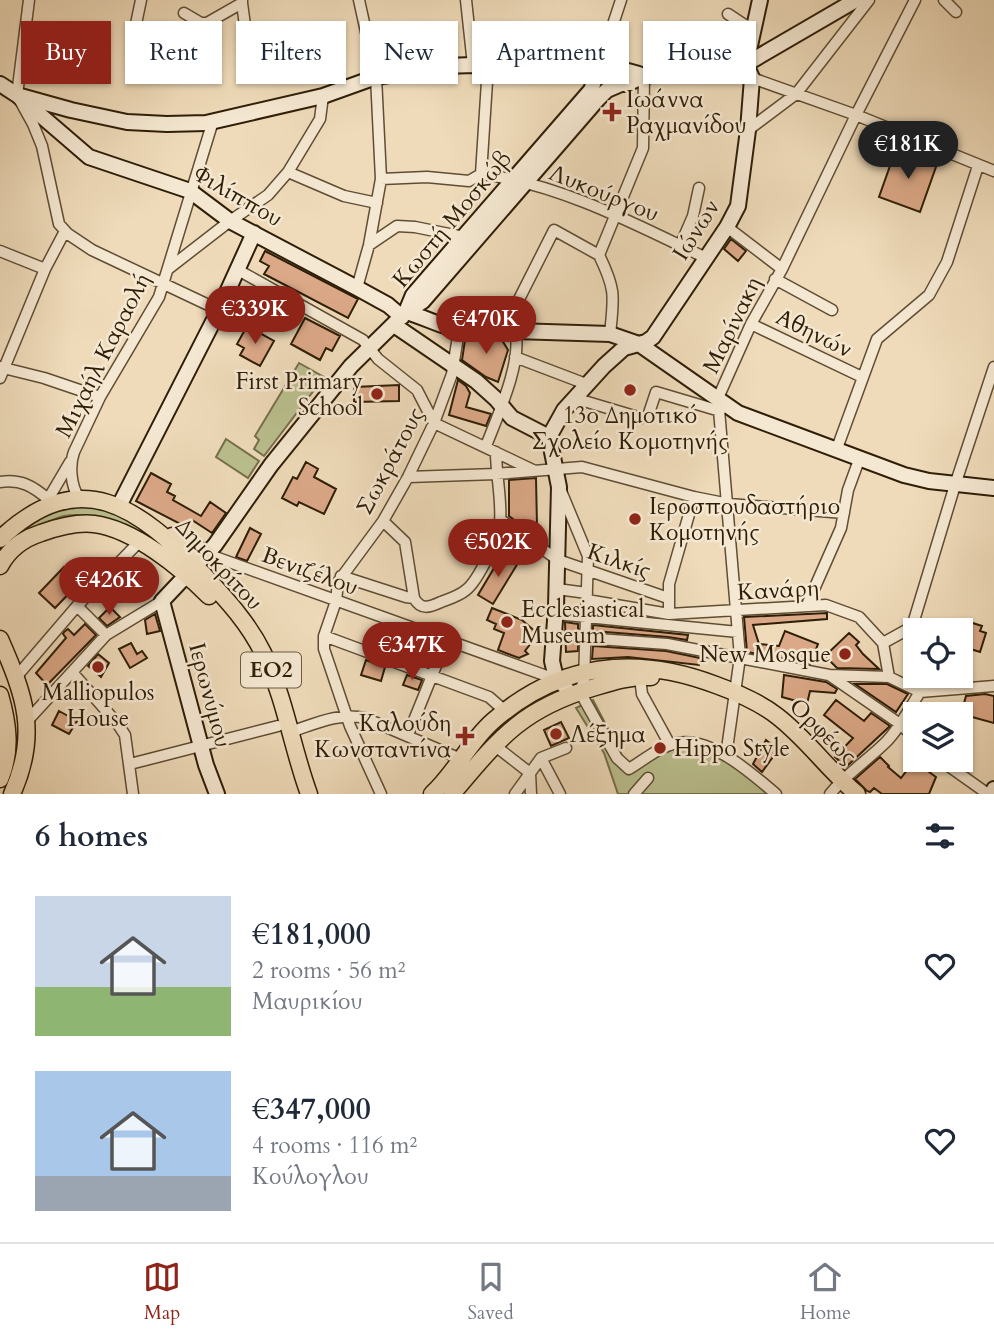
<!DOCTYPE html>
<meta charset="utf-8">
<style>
:root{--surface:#fff;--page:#f6f6f7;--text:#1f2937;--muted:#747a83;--line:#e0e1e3;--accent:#8f2418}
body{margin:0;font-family:Cardo,serif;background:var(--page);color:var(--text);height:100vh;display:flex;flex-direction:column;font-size:26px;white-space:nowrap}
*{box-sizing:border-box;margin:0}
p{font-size:23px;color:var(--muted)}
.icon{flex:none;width:38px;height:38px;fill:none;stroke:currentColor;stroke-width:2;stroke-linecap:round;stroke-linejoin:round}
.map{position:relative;height:794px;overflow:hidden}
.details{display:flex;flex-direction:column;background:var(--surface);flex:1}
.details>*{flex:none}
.top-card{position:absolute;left:21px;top:21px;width:952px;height:63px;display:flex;gap:14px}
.buttons{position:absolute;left:903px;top:618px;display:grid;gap:14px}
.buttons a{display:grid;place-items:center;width:70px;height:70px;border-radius:0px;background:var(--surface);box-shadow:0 2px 5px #0004;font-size:35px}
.price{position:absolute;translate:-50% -60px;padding:0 16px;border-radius:24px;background:var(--accent);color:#fff;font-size:23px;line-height:46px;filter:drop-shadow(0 2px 4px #0008)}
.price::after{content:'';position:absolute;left:50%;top:42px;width:21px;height:16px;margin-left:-10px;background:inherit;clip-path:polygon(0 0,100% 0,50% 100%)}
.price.on{background:#222;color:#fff}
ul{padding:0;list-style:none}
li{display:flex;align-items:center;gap:21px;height:175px;padding:0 35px}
li span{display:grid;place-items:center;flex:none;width:196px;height:140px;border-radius:0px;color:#555}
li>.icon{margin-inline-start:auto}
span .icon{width:84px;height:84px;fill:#fffc;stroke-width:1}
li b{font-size:30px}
h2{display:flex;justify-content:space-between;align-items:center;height:84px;padding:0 35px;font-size:30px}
.pill{padding:0 24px;border-radius:0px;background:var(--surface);box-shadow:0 2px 5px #0004;font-size:24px;line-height:63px}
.pill.on{background:var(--accent);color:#fff}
.dock{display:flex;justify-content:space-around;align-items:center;height:98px;border-top:2px solid var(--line);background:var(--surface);font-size:19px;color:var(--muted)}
.dock a{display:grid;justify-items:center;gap:4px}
.dock .on{color:var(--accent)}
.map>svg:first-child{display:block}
.green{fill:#bbc08f;stroke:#756f4b;stroke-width:2}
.building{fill:#dca988;stroke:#2f1e07;stroke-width:2}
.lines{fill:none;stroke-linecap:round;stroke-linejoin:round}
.street-casing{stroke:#5f4d34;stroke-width:13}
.secondary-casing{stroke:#2f1e07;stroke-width:18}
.primary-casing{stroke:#2f1e07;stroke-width:19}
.street{stroke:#f5e8d2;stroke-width:10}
.secondary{stroke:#f5e8d2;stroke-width:14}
.primary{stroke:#efdbba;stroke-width:16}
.poi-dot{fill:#8f2418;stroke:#f5e8d2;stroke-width:2.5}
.labels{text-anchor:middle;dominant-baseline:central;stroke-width:5;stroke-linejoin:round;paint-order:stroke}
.shield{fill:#f5e8d2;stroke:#6a5b44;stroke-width:2}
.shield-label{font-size:21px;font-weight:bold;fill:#2f1e07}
.poi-label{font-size:23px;fill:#2f1e07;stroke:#f5e8d2;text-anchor:start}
.street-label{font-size:23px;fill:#2f1e07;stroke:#f5e8d2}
</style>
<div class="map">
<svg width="994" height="794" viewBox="0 0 994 794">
<rect width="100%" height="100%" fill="#efdbba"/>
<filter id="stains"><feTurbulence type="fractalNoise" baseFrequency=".00286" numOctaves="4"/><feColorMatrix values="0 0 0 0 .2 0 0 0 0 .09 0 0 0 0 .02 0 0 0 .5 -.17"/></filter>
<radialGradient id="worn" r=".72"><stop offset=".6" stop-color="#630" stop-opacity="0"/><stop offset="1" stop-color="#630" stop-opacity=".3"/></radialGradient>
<path class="green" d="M 299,363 L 324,377 L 264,456 L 254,449 L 259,440 L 255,436 Z
M 226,439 L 259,461 L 248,478 L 216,457 Z
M 82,506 C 112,508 145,523 163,547 C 132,532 101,510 64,516 C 50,519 37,530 23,531 C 42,516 58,508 82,506 Z
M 593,700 L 629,769 L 680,745 L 725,754 L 777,794 L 618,794 L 604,753 L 576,708 Z"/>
<path class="building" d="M 896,149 L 937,164 L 920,212 L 879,197 Z
M 731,239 L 746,251 L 738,261 L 724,249 Z
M 265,251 L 358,299 L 348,318 L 264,274 L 269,266 L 260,261 Z
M 305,318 L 340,336 L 332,351 L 326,348 L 320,360 L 291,344 Z
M 247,326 L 274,341 L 260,366 L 240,355 L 244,348 L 237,344 Z
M 497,332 L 508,350 L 498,382 L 486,377 L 462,360 L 465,340 L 480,339 Z
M 458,380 L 466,386 L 470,393 L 466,407 L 491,414 L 486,426 L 449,415 Z
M 399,385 L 399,401 L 354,402 L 354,387 Z
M 306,462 L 318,469 L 314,477 L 336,489 L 324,514 L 299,502 L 297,506 L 282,498 L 293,477 L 297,479 Z
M 151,473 L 171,484 L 167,492 L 175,496 L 173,500 L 201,516 L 210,502 L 226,513 L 212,533 L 192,520 L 188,528 L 136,501 Z
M 536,478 L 537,526 L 522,526 L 509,516 L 509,480 Z
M 250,528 L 261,534 L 247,561 L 236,557 Z
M 503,553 L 518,563 L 493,604 L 478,595 Z
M 64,567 L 80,582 L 55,608 L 39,593 Z
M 110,607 L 120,617 L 107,626 L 99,618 Z
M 492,608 L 522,620 L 538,634 L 525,651 L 528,654 L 519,658 L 498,650 L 504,633 L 494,629 L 496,624 L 487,620 Z
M 827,613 L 827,619 L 753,625 L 759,644 L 779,646 L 785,631 L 818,644 L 810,664 L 747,652 L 744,617 Z
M 155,614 L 160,631 L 147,634 L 145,620 Z
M 963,620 L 982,626 L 980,631 L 986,633 L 980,652 L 961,646 Z
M 565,622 L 578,624 L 578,651 L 566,652 Z
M 85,624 L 96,635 L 47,685 L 36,673 L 66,638 L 63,634 L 64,632 L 68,629 L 74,635 Z
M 593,625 L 688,635 L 687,640 L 668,637 L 593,631 Z
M 849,633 L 859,642 L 856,645 L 863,654 L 879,669 L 837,668 L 825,656 Z
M 131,643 L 137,654 L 142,651 L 147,658 L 130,668 L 119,649 Z
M 593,646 L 666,651 L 700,658 L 699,665 L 628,657 L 592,659 Z
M 98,654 L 109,663 L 101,677 L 88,666 Z
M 366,660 L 385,667 L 381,681 L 361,675 Z
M 407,675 L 422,680 L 418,690 L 403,685 Z
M 784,675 L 826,682 L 837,689 L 835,693 L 810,691 L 807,704 L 782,697 Z
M 855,684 L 887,684 L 908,694 L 896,712 Z
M 985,694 L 994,696 L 994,723 L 961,714 L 966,696 Z
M 836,700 L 864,721 L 871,713 L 890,726 L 846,767 L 835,757 L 853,738 L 824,715 Z
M 59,711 L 77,721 L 69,734 L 52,725 Z
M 561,722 L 569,738 L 551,746 L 544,730 Z
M 766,740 L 778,750 L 762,772 L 753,764 Z
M 880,757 L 889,766 L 888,767 L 901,778 L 914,761 L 936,777 L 929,794 L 882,794 L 874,788 L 870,792 L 867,791 L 855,779 Z"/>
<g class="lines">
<g class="street-casing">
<path id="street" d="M 29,0 L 17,95 L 33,124 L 42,146 L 59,224 L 68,234 L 92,250 L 219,310
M 466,0 L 473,65
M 944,0 L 956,12
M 242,3 L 246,33
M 184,13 L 201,23 L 207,23 L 242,3 L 242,0
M 728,14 L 743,24 L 753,28
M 132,43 L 141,0
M 23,48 L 72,66
M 597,73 L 621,0
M 752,78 L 856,115 L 994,171
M 748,130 L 796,94 L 869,0
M 288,172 L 344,196 L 377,203
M 481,174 C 560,184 635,224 706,258
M 481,174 L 488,66
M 381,179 L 427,177 L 469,181 L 481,174
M 727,227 L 782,269
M 369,245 L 397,226 L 415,227 L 464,237
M 680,246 L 693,216 L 699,188
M 0,251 L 45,269
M 168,269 L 230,221 L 268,195 L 288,172 L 320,119 L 323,96
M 238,270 L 363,340 L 378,359 L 417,390 L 434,423 L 533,470
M 775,279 L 832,310
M 357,288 L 369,245 L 381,179 L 376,77 L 359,0
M 507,323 L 554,230 L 599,255
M 751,324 L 862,377
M 610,334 C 614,296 616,290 599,255 L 643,148 L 644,76
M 515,357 L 586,384
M 0,367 L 44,378 L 100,397
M 0,378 L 45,269 L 65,231
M 574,398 L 641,418 L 648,416 L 656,392 L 720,411
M 486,446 C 497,417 523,361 515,331
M 836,451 L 877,339 L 929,295 L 947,262 L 978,166
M 408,477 L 496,474 L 582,467 L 694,497 L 729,504 L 844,513
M 0,482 C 21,479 33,486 49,500
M 561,491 L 588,556 L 584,680 L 580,692 L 617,758 L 629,769 C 644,760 660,746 677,743 C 711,736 752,774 776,794
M 79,498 C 71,486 69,466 74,452 L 100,397 L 159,297 L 213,121
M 48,504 L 50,496 L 70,462
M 501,520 L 558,560 L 668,598
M 383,521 L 405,542 L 414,598 C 421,611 430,607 441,602 C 449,599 459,596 466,590 C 478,581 499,537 500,523 C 502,500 496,475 496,452
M 207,554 L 558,680
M 341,576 L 406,597 L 414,598
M 557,589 L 587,593
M 587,600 L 669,614 L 826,605 L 859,617 L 883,643 L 889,677
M 807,605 L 841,528 L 848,490 L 859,460
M 77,606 L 106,635
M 556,614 L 738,632
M 669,614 L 669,584 L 694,497
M 324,636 L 489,697 L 505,711
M 584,638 L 667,644 L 829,675 L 900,724 L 915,738
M 883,643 L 912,627 L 955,485 L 994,367
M 72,672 L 117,723 L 125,735 L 133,794
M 829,675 L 889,677 L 920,692 L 994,686
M 17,676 L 77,606 L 139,542
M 640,677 L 642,694 L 670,745
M 28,720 L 106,635 L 162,601
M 290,732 C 315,724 339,712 365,718 L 461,759
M 408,735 L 446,641
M 494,745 L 530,773 L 531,794
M 726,756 L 740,657 L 718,398 L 751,324 L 782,269 L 856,115 L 915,0
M 541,758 L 560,794
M 940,760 L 988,794
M 130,764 L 278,726
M 381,794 L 350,726 L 324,649 L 324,636 L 336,601 L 338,582 L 383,521 L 408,477 L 434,423 L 452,374 L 459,330
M 515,794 L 541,758 L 566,748
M 634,794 L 648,778
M 830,794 C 846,774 868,760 886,742 C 900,728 909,709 920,692"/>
</g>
<g class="secondary-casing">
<path id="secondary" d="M 612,83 L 627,84 L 644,76 L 746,64 L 856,0
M 0,84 L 17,95 L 89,157 L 190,191 L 230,221 L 357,288 L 388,305 L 402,317
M 17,95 L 71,110 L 127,122 L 167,124 L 206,123 L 323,96 L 376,77 L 445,66 L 473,65 L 597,73 C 612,66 629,70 644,76
M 406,312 C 425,317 452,332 470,331 C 491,330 497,310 515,331 L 610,334 L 639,344 L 738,413 L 904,475 L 929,481 L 994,488
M 406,312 L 413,295 L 591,90 L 597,73
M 394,325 L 476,381 L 496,399 L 512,418 L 549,437
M 119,506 L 219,310 L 254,233
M 566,688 L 555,674 L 552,661 L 556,607 L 559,487 L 549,437 L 564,410 L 604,366 L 624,348 L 646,342 L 653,337 L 727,227 L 738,206 L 748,130 L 752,78 L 746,64 L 760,0
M 217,794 L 206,765 L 162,601 L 215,545 L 271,465 L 351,366 L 406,312 L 423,301 L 598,99 L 607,90 L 621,84
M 992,794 L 994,789"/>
</g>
<g class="primary-casing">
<path id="primary" d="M 172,536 L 207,554
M 0,539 C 80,463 138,507 202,573 C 225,598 248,622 263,653 C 285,697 292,748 309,794
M 0,566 C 9,549 22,539 41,533 C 58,527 76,522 94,524 C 134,529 181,568 209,596
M 0,639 C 25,696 39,734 12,794
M 0,695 C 8,723 12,751 0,779
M 432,794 C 456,772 469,742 493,721 C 559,663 635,654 716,685 C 738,693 759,702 777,716 C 807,739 828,770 857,794
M 452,794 C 499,739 520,710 592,688 C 612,682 630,676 651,677"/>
</g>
<use href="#street" class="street"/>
<use href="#secondary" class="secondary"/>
<use href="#primary" class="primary"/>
</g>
<g class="poi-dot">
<path d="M608.5 101.5h7v7h7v7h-7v7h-7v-7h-7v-7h7z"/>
<circle cx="630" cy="390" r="7"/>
<circle cx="377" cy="394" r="7"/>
<circle cx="635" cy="519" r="7"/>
<circle cx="507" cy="622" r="7"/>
<circle cx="845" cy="654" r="7"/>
<circle cx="98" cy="667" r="7"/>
<circle cx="556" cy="734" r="7"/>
<path d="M461.5 725.5h7v7h7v7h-7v7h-7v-7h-7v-7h7z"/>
<circle cx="660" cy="748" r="7"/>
</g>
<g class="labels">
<rect class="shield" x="241" y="652.5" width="60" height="35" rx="5"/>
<g class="shield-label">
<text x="271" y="670">ΕΟ2</text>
</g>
<g class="poi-label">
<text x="626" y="99">Ιωάννα<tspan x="626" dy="26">Ραχμανίδου</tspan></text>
<text x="363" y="381" text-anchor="end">First Primary<tspan x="363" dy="26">School</tspan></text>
<text x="630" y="415" text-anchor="middle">13ο Δημοτικό<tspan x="630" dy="26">Σχολείο Κομοτηνής</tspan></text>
<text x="649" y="506">Ιεροσπουδαστήριο<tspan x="649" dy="26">Κομοτηνής</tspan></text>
<text x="521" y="609">Ecclesiastical<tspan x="521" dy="26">Museum</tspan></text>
<text x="831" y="654" text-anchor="end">New Mosque</text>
<text x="98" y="692" text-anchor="middle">Malliopulos<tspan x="98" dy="26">House</tspan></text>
<text x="451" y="723" text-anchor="end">Καλούδη<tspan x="451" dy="26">Κωνσταντίνα</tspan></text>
<text x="570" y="734">Λέξημα</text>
<text x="674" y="748">Hippo Style</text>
</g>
<g class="street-label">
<text transform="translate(604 193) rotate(22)">Λυκούργου</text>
<text transform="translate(238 196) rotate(30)">Φιλίππου</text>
<text transform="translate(452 219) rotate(-50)">Κωστή Μοσκώβ</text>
<text transform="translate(696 230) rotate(-58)">Ιώνων</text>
<text transform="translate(732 325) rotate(-64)">Μαρίνακη</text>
<text transform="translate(814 333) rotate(26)">Αθηνών</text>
<text transform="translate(103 355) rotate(-63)">Μιχαήλ Καραολή</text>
<text transform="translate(390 461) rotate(-62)">Σωκράτους</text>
<text transform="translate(619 561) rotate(19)">Κιλκίς</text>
<text transform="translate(219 564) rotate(47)">Δημοκρίτου</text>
<text transform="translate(310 571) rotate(20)">Βενιζέλου</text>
<text transform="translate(778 590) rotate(-3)">Κανάρη</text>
<text transform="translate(210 695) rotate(75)">Ιερωνύμου</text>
<text transform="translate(823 731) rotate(44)">Ορφέως</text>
</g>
</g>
<rect width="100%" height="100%" filter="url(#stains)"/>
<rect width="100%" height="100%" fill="url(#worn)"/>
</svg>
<div class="buttons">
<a><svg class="icon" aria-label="locate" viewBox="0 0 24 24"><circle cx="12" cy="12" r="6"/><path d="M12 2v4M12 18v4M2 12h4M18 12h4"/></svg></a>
<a><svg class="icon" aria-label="layers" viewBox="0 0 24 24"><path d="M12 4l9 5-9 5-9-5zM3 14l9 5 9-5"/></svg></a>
</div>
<b class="price on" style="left:908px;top:181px">€181K</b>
<b class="price" style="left:255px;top:346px">€339K</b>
<b class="price" style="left:486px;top:356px">€470K</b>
<b class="price" style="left:498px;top:579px">€502K</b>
<b class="price" style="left:109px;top:617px">€426K</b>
<b class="price" style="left:412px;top:682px">€347K</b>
<div class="top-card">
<a class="pill on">Buy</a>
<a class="pill">Rent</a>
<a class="pill">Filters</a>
<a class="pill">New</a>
<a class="pill">Apartment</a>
<a class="pill">House</a>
</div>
</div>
<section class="details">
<h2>6 homes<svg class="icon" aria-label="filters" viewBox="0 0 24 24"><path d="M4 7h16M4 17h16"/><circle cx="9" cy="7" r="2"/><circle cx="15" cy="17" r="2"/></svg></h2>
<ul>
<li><span style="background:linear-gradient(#c9d6e8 65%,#8fb573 0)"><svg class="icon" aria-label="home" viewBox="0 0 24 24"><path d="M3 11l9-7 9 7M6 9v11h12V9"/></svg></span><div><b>€181,000</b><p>2 rooms · 56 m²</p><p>Μαυρικίου</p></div><svg class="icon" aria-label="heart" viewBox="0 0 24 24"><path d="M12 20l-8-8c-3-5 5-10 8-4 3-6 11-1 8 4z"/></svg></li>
<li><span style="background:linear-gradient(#a9c7e8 75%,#9aa5b1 0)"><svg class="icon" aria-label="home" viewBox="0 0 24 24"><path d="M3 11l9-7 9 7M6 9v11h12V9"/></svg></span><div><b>€347,000</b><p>4 rooms · 116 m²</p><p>Κούλογλου</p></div><svg class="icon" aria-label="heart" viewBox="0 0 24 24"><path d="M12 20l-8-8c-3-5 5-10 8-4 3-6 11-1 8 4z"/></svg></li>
</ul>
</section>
<nav class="dock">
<a class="on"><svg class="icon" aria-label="map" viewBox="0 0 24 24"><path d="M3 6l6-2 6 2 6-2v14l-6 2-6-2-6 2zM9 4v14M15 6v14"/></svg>Map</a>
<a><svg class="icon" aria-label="saved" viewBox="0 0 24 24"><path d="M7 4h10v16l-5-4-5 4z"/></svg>Saved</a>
<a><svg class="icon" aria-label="home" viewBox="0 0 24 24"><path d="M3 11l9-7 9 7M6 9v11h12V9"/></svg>Home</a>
</nav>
